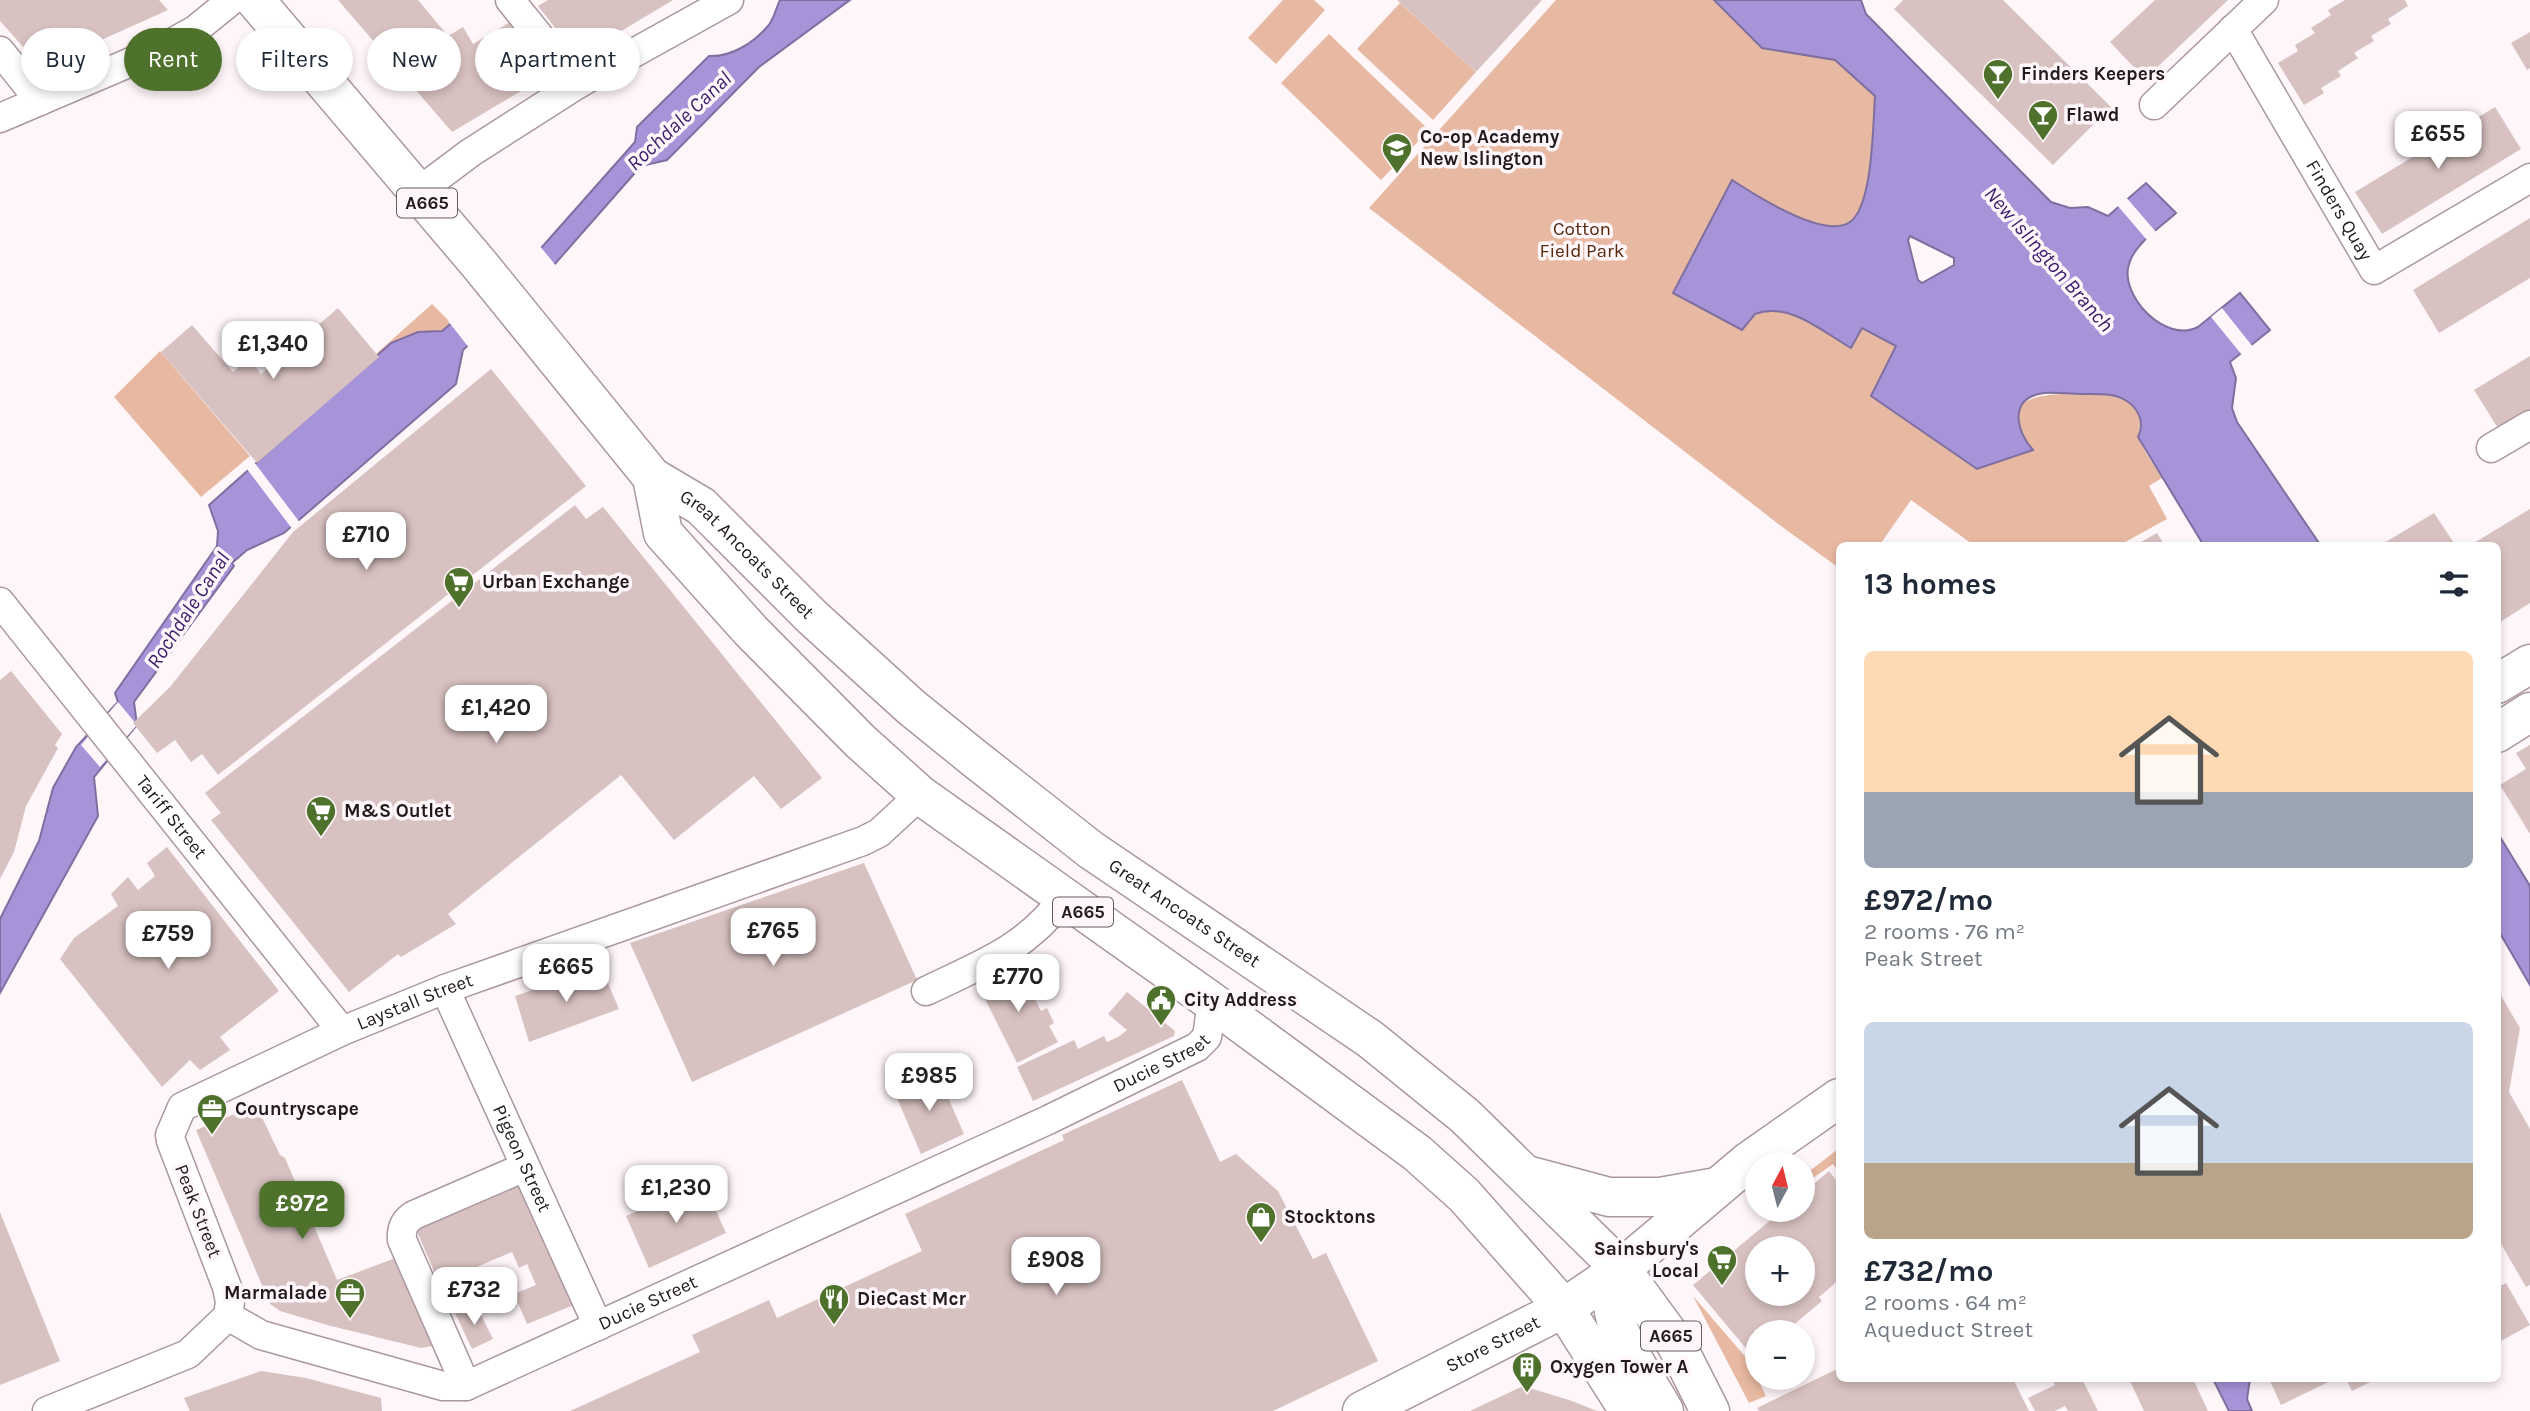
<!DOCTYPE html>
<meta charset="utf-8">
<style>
:root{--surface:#fff;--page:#f2f2f3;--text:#1f2937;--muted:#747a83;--accent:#4e722b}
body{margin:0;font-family:Karla,sans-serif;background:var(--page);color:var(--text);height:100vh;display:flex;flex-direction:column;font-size:26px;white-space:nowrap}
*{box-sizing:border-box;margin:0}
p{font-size:23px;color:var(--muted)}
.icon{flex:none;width:38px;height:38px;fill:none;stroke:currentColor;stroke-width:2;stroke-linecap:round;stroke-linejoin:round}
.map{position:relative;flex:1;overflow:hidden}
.sheet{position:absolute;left:1836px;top:542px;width:665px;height:840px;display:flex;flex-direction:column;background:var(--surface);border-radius:10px;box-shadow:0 4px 10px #0003}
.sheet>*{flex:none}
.hud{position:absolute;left:21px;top:28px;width:665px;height:63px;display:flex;gap:14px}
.needle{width:46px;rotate:7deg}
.controls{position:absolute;left:1745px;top:1152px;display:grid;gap:14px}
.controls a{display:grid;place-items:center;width:70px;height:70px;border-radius:50%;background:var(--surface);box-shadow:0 4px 10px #0003;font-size:35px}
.price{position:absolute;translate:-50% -60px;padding:0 16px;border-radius:14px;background:#fff;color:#222;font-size:23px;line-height:46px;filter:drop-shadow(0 2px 4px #0008)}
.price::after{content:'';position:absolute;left:50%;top:42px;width:21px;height:16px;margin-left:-10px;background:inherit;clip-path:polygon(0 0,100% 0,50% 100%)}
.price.on{background:var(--accent);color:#fff}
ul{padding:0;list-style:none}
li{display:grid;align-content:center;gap:14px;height:371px;padding:0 28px}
li span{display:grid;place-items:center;height:217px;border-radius:10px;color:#555}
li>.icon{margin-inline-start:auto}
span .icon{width:126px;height:126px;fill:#fffc;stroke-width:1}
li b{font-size:30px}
h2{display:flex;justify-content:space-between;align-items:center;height:84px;padding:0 28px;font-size:30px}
.pill{padding:0 24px;border-radius:32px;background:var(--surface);box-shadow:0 4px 10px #0003;font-size:24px;line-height:63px}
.pill.on{background:var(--accent);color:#fff}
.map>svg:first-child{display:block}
.green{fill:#e8b9a2}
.water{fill:#a693d8;stroke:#7e6fa0;stroke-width:2;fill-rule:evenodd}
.pier{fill:#fff6fa}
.building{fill:#d8c2c1;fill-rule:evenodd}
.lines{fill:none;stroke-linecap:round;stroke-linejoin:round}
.street-casing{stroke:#ab989f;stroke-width:31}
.secondary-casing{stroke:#ab989f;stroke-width:41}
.highway-casing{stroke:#ab989f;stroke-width:41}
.street{stroke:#fff;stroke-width:28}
.secondary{stroke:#fff;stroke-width:38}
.highway{stroke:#fff;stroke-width:38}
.labels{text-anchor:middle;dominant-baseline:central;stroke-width:7;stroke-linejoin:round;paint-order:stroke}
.shield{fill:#fff6fa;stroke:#645d60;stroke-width:2}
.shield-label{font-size:18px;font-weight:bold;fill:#221b1e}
.poi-label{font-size:19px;font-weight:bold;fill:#221b1e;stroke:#fff6fa;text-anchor:start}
.street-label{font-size:19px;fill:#221b1e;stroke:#fff6fa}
.park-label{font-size:19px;fill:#55270c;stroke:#fff6fa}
.water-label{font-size:21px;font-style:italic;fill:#3c1c6c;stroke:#fff6fa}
</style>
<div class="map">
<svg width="2530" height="1411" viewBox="0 0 2530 1411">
<rect width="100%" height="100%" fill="#fff6fa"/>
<path class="green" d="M 1283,0 L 1314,0 L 1325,10 L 1276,64 L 1248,38 Z
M 1556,0 L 1714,0 L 1762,48 L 1835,60 L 1875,96 C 1874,123 1873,206 1850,222 C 1824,240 1755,195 1732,180 L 1741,330 C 1769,286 1819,329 1851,347 L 1862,328 L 1896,346 L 1871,396 L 2032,450 C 1995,401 2031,393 2076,394 C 2093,394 2121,392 2133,406 C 2146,419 2136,430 2140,441 C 2145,454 2155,466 2162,478 L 2149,486 L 2167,519 L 2118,546 L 1975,546 L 1911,500 L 1879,546 L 1839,546 L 1839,568 L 1785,529 L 1369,208 Z
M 1400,3 L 1476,72 L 1433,120 L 1357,49 Z
M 1329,34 L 1429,130 L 1381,180 L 1281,83 Z
M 432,304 L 451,323 L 441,331 C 415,330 396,337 379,357 L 376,354 Z
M 160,351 L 250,456 L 201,497 L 114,397 Z
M 1838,1149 L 1839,1172 L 1833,1164 L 1803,1185 L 1803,1176 Z
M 1693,1296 L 1749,1361 L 1766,1396 L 1749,1403 Z"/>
<path class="water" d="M 780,0 L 850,0 L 759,67 L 667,160 L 641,166 L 554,265 L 463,350 L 456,384 L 284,533 L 247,550 L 232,563 L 234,566 L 134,702 L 137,725 L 94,777 L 98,816 L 0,993 L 0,919 L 39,841 L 53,788 L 76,747 L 118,702 L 115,693 L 217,546 L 218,531 L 209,505 L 391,343 L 418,332 L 442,331 L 542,247 L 635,142 L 637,127 L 709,56 C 732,57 753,43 768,26 C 774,19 776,8 780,0 Z
M 1714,0 L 1861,0 L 1866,14 L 2051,202 L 2070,208 L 2088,207 L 2108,216 L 2146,183 L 2176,213 C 2161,227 2135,243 2129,264 C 2119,295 2165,344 2198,327 L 2240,293 L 2270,330 L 2230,362 L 2236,378 L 2232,408 L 2237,422 L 2321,546 L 2204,546 L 2138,437 C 2145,423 2139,408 2125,400 C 2114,393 2095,394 2082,394 C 2070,394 2056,392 2044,393 C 2008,398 2016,431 2033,450 L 1977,469 L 1871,396 L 1896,346 L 1862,328 L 1851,348 C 1823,332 1789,301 1755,314 L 1742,330 L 1673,293 L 1732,180 C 1755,195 1824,240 1850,222 C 1873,206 1873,123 1875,96 L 1835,60 L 1762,48 ZM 1910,236 L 1954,258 L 1954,265 L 1922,283 L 1918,280 L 1908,240 Z
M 2497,832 L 2530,886 L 2530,985 L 2497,928 Z
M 2213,1379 L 2250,1379 L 2247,1399 L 2252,1411 L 2229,1411 Z"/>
<path class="pier" d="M 2125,196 L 2156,232 L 2147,240 L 2117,205 Z
M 539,245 L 557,267 L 470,349 L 448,321 Z
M 2222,308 L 2253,347 L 2242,355 L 2211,317 Z
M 254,462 L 301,524 L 293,530 L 247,469 Z
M 118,702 L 137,725 L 100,767 L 81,745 Z"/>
<path class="building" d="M 0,0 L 159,0 L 168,10 L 41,67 L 0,21 Z
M 338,0 L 418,0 L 448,36 L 463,27 L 473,44 L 510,22 L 551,73 L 452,132 Z
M 548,0 L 673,0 L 578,57 L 538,6 Z
M 1397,0 L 1542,0 L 1476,72 Z
M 1903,0 L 2003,0 L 2111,107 L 2053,165 L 1894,9 Z
M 2155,0 L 2228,0 L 2145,79 L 2110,42 Z
M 2345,0 L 2405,0 L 2408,6 L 2388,19 L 2391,24 L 2371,36 L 2374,41 L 2354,53 L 2358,58 L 2338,71 L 2341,76 L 2321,88 L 2324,93 L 2304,105 L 2278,63 L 2298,51 L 2295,45 L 2315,33 L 2311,28 L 2331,15 L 2328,10 Z
M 2530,32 L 2530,68 L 2527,70 L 2511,43 Z
M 2495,107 L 2521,149 L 2382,234 L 2355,192 Z
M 2530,218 L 2530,278 L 2439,333 L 2413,290 Z
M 338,308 L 379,357 L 257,463 L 161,352 L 192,325 L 233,372 L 249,358 L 261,374 Z
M 2530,356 L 2530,415 L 2501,433 L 2474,390 Z
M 491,369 L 586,486 L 218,775 L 202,754 L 191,762 L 175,740 L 157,753 L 133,723 L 170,687 L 293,532 Z
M 575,505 L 586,519 L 603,507 L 822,778 L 781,809 L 754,776 L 674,840 L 621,775 L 448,914 L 456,924 L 401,957 L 398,954 L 349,992 L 211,820 L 221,813 L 205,793 Z
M 2530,509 L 2530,603 L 2497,624 L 2497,546 L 2469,546 Z
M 2434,513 L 2456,546 L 2379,546 Z
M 2157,533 L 2165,546 L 2134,546 Z
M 11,671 L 62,734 L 55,745 L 58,748 L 26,806 L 14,852 L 0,879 L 0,680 Z
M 2530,745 L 2530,834 L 2500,785 L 2526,769 L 2516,753 Z
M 167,847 L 279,991 L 220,1037 L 230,1050 L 200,1070 L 190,1060 L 162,1087 L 60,959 L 74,938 L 118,906 L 111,894 L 128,877 L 138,890 L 155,876 L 147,863 Z
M 864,863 L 917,980 L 692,1082 L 630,943 Z
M 1018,965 L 1041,1011 L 1047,1008 L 1054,1023 L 1049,1026 L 1058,1042 L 1017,1063 L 978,985 Z
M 601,967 L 619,1009 L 529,1042 L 515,996 Z
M 2497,989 L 2520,1028 L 2509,1092 L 2530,1129 L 2530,1285 L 2526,1287 L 2497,1237 Z
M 1127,992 L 1175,1031 L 1174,1036 L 1033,1101 L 1017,1067 L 1074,1040 L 1078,1049 L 1104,1036 L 1107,1042 L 1118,1037 L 1127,1030 L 1108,1014 Z
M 937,1072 L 964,1134 L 921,1154 L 894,1091 Z
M 1182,1080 L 1220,1162 L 1236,1154 L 1278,1191 L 1313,1259 L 1326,1253 L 1378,1361 L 1273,1411 L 570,1411 L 700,1352 L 692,1335 L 769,1300 L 777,1318 L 922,1251 L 905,1214 L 1064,1140 L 1062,1135 Z
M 256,1105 L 280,1155 L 285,1158 L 337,1280 L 398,1257 L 434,1343 L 432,1346 L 421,1348 L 327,1325 L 280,1311 L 270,1304 L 196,1130 Z
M 1829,1171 L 1839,1184 L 1839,1280 L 1819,1297 L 1822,1301 L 1785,1332 L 1757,1332 L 1757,1355 L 1754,1358 L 1693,1285 L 1784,1209 L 1802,1209 L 1802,1194 ZM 1757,1248 L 1802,1248 L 1802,1293 L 1757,1293 Z
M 518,1182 L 574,1305 L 527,1324 L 514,1294 L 536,1285 L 527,1264 L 519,1268 L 512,1252 L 439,1283 L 415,1227 Z
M 703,1182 L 726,1233 L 649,1268 L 626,1216 Z
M 0,1212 L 60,1361 L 0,1385 Z
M 2506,1283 L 2530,1325 L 2497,1343 L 2497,1288 Z
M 476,1305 L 493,1339 L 472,1349 L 455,1313 Z
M 1839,1368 L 1839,1379 L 2013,1379 L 2029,1411 L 1759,1411 L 1757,1408 Z
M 261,1371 L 306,1378 L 381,1398 L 382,1411 L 190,1411 L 184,1398 Z
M 2052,1379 L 2082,1379 L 2098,1411 L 2068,1411 L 2065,1406 L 2055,1411 L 2035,1411 L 2028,1398 L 2055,1385 Z
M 2129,1379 L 2193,1379 L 2208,1411 L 2144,1411 Z
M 2269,1379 L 2335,1379 L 2281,1405 Z
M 2346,1379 L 2376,1379 L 2352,1391 Z
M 1523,1386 L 1572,1401 L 1597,1411 L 1470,1411 Z"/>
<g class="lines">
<g class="street-casing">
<g id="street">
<path d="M 510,0 L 578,84"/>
<path id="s1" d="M 2233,29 L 2374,270 L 2530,178"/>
<path d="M 0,51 L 40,101"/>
<path d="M 2154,105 L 2264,0"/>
<path d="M 0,118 L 159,50 L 195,30 L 232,0"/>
<path d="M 418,192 L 470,153 L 578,84 L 729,0"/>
<path d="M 2491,448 L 2530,425"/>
<path id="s2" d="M 0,602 L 342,1031"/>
<path id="s3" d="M 445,989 L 598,1326"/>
<path d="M 926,991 C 982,964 1024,950 1063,899"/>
<path id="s4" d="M 228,1316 L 261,1335 L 443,1386 L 466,1386 L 1048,1120 L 1197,1047 L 1207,1037 L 1212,1002"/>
<path id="s5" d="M 228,1316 L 230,1302 L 227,1287 L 171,1141 L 170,1135 L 182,1107 L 342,1031 L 445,989 L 863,841 L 879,833 L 920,795"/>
<path d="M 466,1386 L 402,1240 C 401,1228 404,1221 414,1215 L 525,1167"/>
<path d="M 47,1411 L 188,1354 L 228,1316"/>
</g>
</g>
<g class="secondary-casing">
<g id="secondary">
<path d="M 2497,684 L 2530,664"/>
<path d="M 2497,733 L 2530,712"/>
<path d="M 1527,1175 L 1609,1197 L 1660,1197 L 1717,1187"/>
<path d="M 1621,1269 C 1593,1313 1643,1372 1664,1411"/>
<path id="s6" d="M 1362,1411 L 1564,1308 L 1621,1269 L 1749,1161 L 1839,1098"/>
</g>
</g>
<g class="highway-casing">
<g id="highway">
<path id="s7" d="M 255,0 L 479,264 L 652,477 L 701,506 L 812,617 L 911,707 L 974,758 L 1091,850 L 1370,1039 L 1465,1116 L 1621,1269 L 1676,1344 L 1710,1411"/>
<path d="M 652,477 L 663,533 L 751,631 L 860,741 L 920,795 L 1212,1002 L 1417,1153 L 1464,1195 L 1564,1308 L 1629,1411"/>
</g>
</g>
<use href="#street" class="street"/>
<use href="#secondary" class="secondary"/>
<use href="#highway" class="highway"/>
</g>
<defs>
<g id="bar-pin" transform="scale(1.575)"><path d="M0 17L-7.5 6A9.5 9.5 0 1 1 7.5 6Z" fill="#4e722b" stroke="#fff6fa"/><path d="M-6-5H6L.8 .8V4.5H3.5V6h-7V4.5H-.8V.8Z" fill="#fff"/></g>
<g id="school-pin" transform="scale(1.575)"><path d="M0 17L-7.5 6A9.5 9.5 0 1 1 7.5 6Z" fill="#4e722b" stroke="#fff6fa"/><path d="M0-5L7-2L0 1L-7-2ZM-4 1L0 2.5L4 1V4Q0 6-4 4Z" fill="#fff"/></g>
<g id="supermarket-pin" transform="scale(1.575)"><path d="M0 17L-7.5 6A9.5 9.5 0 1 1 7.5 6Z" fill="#4e722b" stroke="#fff6fa"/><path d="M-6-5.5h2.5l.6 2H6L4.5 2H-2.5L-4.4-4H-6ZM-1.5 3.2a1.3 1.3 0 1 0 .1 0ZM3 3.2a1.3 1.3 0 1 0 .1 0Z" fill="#fff"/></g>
<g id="civic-pin" transform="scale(1.575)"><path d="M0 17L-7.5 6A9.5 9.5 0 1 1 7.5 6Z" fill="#4e722b" stroke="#fff6fa"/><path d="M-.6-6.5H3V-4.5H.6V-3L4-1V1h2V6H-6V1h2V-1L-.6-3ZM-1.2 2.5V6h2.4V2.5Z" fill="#fff"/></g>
<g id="office-pin" transform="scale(1.575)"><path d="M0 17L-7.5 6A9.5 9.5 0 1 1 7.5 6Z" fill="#4e722b" stroke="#fff6fa"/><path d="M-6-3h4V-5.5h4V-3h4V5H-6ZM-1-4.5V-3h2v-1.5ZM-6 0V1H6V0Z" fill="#fff"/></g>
<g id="shop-pin" transform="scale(1.575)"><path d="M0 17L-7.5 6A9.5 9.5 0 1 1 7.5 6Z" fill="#4e722b" stroke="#fff6fa"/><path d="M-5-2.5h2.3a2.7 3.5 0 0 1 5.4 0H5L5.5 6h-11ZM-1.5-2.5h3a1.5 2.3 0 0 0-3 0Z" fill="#fff"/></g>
<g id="restaurant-pin" transform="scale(1.575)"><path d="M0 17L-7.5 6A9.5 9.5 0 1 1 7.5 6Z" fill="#4e722b" stroke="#fff6fa"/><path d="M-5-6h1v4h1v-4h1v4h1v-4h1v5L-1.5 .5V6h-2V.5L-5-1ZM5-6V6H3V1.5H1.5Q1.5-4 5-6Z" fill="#fff"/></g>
<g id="building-pin" transform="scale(1.575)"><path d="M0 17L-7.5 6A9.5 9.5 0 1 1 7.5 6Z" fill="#4e722b" stroke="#fff6fa"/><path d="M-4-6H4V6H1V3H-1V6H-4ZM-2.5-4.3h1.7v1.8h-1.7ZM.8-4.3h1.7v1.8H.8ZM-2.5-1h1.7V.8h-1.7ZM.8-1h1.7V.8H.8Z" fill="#fff"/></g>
</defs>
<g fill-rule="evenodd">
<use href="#bar-pin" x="1998" y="74"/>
<use href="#bar-pin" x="2043" y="115"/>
<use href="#school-pin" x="1397" y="148"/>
<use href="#supermarket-pin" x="459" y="582"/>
<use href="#supermarket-pin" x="321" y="811"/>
<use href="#civic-pin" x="1161" y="1000"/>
<use href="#office-pin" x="212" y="1109"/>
<use href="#shop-pin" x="1261" y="1217"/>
<use href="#supermarket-pin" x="1722" y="1260"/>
<use href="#office-pin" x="350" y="1293"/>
<use href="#restaurant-pin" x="834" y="1299"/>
<use href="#building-pin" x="1527" y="1367"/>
</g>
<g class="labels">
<g class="shield">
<rect x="397" y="188.5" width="60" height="29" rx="5"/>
<rect x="1053" y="897.5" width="60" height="29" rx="5"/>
<rect x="1641" y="1321.5" width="60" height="29" rx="5"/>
</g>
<g class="shield-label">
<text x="427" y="203">A665</text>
<text x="1083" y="912">A665</text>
<text x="1671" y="1336">A665</text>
</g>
<g class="poi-label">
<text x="2021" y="74">Finders Keepers</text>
<text x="2066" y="115">Flawd</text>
<text x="1420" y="137">Co-op Academy<tspan x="1420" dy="22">New Islington</tspan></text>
<text x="482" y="582">Urban Exchange</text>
<text x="344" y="811">M&amp;S Outlet</text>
<text x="1184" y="1000">City Address</text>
<text x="235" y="1109">Countryscape</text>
<text x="1284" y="1217">Stocktons</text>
<text x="1699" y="1249" text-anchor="end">Sainsbury's<tspan x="1699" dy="22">Local</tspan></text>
<text x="327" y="1293" text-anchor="end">Marmalade</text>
<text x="857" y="1299">DieCast Mcr</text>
<text x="1550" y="1367">Oxygen Tower A</text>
</g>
<g class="street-label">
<text stroke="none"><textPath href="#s1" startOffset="210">Finders Quay</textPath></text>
<text stroke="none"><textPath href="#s7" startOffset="744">Great Ancoats Street</textPath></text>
<text stroke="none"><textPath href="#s2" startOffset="275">Tariff Street</textPath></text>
<text stroke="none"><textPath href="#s7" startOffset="1311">Great Ancoats Street</textPath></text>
<text stroke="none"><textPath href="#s5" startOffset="478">Laystall Street</textPath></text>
<text stroke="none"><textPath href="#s4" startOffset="1017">Ducie Street</textPath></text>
<text stroke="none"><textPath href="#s3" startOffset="186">Pigeon Street</textPath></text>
<text transform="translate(198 1211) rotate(69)">Peak Street</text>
<text stroke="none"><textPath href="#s4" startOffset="450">Ducie Street</textPath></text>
<text stroke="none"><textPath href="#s6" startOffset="147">Store Street</textPath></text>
</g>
<g class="park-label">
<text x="1582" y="229">Cotton<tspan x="1582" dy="22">Field Park</tspan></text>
</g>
<g class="water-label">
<text transform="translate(679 121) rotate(-43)">Rochdale Canal</text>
<text transform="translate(2049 259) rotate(49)">New Islington Branch</text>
<text transform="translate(188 610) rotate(-57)">Rochdale Canal</text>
</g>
</g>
</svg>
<div class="controls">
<a><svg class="needle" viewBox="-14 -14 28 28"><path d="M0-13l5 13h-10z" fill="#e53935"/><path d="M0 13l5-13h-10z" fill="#747a83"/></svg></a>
<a>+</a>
<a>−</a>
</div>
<b class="price" style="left:2438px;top:171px">£655</b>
<b class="price" style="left:273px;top:381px">£1,340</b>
<b class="price" style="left:366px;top:572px">£710</b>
<b class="price" style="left:496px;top:745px">£1,420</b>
<b class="price" style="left:773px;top:968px">£765</b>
<b class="price" style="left:168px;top:971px">£759</b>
<b class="price" style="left:566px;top:1004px">£665</b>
<b class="price" style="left:1018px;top:1014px">£770</b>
<b class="price" style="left:929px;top:1113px">£985</b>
<b class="price" style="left:676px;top:1225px">£1,230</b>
<b class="price on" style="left:302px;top:1241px">£972</b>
<b class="price" style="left:1056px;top:1297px">£908</b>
<b class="price" style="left:474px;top:1327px">£732</b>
<div class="hud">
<a class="pill">Buy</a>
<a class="pill on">Rent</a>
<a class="pill">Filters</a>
<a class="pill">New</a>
<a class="pill">Apartment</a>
</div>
<section class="sheet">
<h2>13 homes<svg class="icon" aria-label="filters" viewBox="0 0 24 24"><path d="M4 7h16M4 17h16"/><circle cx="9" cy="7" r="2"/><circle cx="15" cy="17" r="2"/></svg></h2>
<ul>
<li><span style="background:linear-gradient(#ffd9b3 65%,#9aa5b1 0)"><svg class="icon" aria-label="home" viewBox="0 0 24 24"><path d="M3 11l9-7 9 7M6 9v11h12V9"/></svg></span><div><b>£972/mo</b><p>2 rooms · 76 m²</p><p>Peak Street</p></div></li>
<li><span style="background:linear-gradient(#c9d6e8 65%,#b9a48a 0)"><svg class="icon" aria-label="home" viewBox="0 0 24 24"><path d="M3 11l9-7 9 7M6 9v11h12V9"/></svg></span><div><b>£732/mo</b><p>2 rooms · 64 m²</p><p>Aqueduct Street</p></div></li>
</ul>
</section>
</div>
